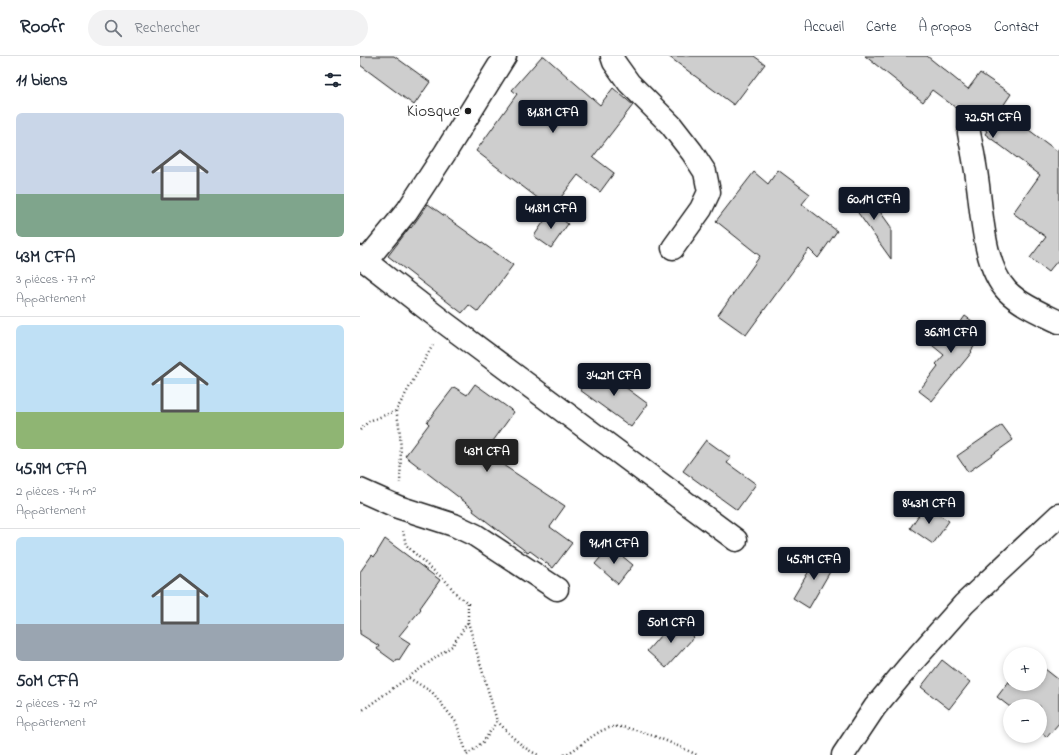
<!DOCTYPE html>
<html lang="fr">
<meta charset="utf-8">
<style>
:root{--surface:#fff;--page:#f2f2f3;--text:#1f2937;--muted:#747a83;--line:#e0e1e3;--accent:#111827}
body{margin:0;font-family:"Indie Flower",sans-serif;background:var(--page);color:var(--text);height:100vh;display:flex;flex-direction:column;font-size:15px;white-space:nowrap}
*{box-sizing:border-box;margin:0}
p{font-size:13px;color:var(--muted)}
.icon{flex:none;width:22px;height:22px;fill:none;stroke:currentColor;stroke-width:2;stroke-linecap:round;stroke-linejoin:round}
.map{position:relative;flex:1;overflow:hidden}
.drawer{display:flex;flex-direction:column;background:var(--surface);width:360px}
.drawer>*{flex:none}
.controls{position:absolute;left:643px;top:591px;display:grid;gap:8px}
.controls a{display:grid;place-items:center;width:44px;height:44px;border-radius:50%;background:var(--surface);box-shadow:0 2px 6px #0003;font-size:20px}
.price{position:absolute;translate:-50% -34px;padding:0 9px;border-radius:4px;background:var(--accent);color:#fff;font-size:13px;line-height:26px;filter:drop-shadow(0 1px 2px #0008)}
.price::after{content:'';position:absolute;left:50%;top:24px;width:12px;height:9px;margin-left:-6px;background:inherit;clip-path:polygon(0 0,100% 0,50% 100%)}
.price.selected{background:#222;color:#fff}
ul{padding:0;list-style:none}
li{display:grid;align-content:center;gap:8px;height:212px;padding:0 16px}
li+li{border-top:1px solid var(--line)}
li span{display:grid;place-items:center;height:124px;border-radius:6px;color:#555}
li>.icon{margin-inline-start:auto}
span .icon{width:72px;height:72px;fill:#fffc;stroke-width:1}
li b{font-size:17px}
h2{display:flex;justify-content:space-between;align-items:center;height:48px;padding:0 16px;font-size:17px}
header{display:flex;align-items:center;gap:24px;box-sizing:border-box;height:56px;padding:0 20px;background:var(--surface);border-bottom:1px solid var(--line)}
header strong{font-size:19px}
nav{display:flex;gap:22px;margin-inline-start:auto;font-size:14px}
.search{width:280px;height:36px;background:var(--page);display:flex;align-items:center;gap:10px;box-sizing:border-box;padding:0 14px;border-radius:22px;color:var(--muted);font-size:15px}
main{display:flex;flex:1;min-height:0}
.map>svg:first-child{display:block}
.building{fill:#cecece;stroke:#1c1c1c}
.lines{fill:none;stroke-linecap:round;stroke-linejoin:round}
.minor-casing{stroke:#1c1c1c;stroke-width:25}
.path{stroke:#1c1c1c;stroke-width:2.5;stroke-dasharray:1 3;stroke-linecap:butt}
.minor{stroke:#fff;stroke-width:22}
.poi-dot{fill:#1c1c1c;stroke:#fff;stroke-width:1.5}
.labels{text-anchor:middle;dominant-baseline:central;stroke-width:3.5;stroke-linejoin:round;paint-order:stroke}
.poi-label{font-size:17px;fill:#1c1c1c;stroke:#fff;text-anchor:end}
</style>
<header>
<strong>Roofr</strong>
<div class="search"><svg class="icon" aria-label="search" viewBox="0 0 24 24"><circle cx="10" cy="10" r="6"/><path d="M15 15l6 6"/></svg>Rechercher</div>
<nav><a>Accueil</a><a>Carte</a><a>À propos</a><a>Contact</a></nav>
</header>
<main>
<section class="drawer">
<h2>11 biens<svg class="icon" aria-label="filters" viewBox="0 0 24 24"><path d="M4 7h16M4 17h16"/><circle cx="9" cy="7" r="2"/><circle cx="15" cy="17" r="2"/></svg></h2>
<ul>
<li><span style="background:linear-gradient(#c9d6e8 65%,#7fa58c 0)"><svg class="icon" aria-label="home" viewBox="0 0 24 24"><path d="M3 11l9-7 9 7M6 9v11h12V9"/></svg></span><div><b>43M CFA</b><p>3 pièces · 77 m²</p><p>Appartement</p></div></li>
<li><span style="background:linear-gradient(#bfe0f5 70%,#8fb573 0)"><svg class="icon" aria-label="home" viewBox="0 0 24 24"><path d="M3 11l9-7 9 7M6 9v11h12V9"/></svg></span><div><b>45.9M CFA</b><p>2 pièces · 74 m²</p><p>Appartement</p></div></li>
<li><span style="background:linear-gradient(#bfe0f5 70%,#9aa5b1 0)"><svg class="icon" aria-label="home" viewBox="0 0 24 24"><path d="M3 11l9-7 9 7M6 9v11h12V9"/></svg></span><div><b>50M CFA</b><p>2 pièces · 72 m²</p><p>Appartement</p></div></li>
</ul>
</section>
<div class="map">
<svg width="699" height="699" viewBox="0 0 699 699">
<rect width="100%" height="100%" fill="#fff"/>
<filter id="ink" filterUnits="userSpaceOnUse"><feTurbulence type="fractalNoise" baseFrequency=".025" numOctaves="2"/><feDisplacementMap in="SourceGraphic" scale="8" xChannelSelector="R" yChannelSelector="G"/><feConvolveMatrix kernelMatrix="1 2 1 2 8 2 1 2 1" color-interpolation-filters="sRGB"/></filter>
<g filter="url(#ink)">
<path class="building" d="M 0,0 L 34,0 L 70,26 L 54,49 L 0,9 Z
M 182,0 L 184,0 L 240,49 L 253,32 L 273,49 L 233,101 L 254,117 L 240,136 L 218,119 L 192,153 L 116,95 L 157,38 L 152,34 Z
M 308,0 L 394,0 L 405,8 L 374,49 Z
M 505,0 L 567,0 L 608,33 L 620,17 L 651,38 L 641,53 L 697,95 L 699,92 L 699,203 L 688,216 L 670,202 L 686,181 L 653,157 L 680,119 L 625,78 L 627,75 L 572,34 L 563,46 Z
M 418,114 L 450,138 L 442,148 L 477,175 L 458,202 L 449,193 L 386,279 L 358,259 L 400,200 L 356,165 L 394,116 L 408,128 Z
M 506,136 L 531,171 L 531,203 L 491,147 Z
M 68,148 L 153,209 L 118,256 L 109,249 L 102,257 L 28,200 L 50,171 L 51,172 Z
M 191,155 L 208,168 L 191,192 L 174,180 Z
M 605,260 L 625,274 L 611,295 L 612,296 L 572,345 L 559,335 L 578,310 L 576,308 L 584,299 L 567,285 L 580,268 L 592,278 Z
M 238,311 L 288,348 L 271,371 L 220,334 Z
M 115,328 L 154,356 L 128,392 L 146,406 L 143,409 L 205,450 L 190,471 L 212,487 L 193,512 L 170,495 L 168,497 L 113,455 L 114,453 L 45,400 L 69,368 L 67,366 L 94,331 L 107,339 Z
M 642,369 L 653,384 L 608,416 L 597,400 Z
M 346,384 L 371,402 L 367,407 L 396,428 L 377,454 L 323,415 Z
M 565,450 L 589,465 L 573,488 L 550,472 Z
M 25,483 L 80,524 L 60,552 L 61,553 L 39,580 L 50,587 L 39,604 L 37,603 L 35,606 L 17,593 L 19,590 L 0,578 L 0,516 L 12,499 L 14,501 Z
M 250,490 L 273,509 L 258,528 L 235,508 Z
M 459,498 L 475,507 L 449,552 L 433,542 Z
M 315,563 L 334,581 L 306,612 L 287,595 Z
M 582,604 L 610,626 L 589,653 L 561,631 Z
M 680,609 L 699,624 L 699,667 L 687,681 L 680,675 L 680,650 L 650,650 L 650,651 L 637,641 L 650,624 L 650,628 L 680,628 Z"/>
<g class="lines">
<g class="minor-casing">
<path id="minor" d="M 252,0 L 254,6 L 269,27 L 311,69 L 332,96 L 345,116 L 349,136 L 341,153 L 313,192
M 609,77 C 612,92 615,107 617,122 C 622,155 623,210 647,235 C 661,249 681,257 699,266
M 0,201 L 85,267 L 376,484
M 6,205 L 47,155 L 85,97 L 145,0
M 0,434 L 38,451 L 94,469 L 115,479 L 197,533
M 483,699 L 515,651 L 549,610 L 604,548 L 699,459"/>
</g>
<path class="path" d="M 36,355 C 42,377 41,404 40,427
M 0,374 L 9,365 L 36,355 L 74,287
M 49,622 L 72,636 L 96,666 L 107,698
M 0,656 L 92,590 L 108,566 L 108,547 L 98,540 L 85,524 L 68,510 L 46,489 L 43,475
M 137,665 C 150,678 162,693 179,699
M 107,699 L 124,685 L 137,665 L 108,566
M 204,699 C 218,693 229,681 243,674 C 246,673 249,672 252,671 C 271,668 319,690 337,699"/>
<use href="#minor" class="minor"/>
</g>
</g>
<circle class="poi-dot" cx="108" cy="55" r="4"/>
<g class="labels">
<g class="poi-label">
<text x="100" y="55">Kiosque</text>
</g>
</g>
</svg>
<div class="controls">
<a>+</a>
<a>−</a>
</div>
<b class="price" style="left:193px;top:78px">81.8M CFA</b>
<b class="price" style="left:633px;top:83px">72.5M CFA</b>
<b class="price" style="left:514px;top:165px">60.1M CFA</b>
<b class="price" style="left:191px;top:174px">41.8M CFA</b>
<b class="price" style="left:591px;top:298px">36.9M CFA</b>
<b class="price" style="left:254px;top:341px">34.2M CFA</b>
<b class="price selected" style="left:127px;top:417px">43M CFA</b>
<b class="price" style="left:569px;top:469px">84.3M CFA</b>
<b class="price" style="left:254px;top:509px">91.1M CFA</b>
<b class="price" style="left:454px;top:525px">45.9M CFA</b>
<b class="price" style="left:311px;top:588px">50M CFA</b>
</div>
</main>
